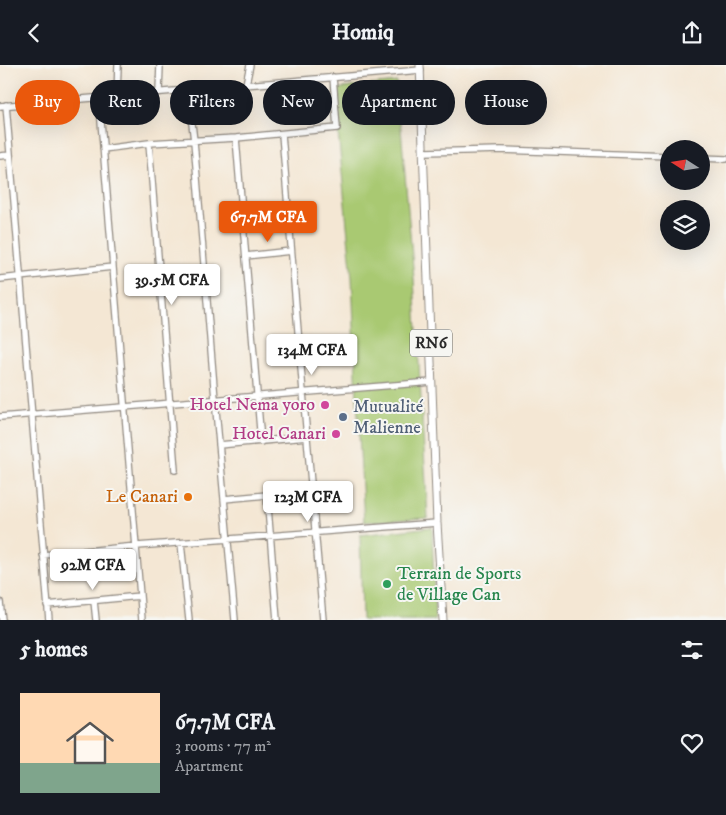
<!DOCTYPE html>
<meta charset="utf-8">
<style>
:root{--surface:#171b24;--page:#242831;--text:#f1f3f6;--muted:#9ea1a6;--accent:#ea580c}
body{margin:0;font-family:"IM FELL DW Pica",serif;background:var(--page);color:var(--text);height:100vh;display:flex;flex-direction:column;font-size:19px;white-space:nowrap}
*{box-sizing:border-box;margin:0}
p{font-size:16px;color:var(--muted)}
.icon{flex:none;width:28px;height:28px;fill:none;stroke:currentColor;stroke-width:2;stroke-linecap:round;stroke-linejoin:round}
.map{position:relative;height:555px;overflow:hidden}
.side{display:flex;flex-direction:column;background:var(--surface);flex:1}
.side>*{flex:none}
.guide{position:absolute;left:15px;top:15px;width:696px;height:45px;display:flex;gap:10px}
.needle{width:32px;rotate:282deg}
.fabs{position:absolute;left:660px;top:75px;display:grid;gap:10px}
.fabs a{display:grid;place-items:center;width:50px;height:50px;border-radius:50%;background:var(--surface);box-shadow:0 5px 20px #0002;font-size:25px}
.price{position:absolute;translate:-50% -42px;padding:0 11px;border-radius:5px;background:#fff;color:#222;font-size:16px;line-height:32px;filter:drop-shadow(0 1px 2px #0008)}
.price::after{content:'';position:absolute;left:50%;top:30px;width:15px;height:11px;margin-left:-8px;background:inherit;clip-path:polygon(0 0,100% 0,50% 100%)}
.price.on{background:var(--accent);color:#fff}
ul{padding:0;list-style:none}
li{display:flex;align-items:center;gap:15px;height:125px;padding:0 20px}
li span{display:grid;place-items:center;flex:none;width:140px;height:100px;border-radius:0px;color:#555}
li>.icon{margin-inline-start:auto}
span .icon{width:60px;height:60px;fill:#fffc;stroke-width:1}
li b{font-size:21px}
h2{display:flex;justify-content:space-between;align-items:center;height:60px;padding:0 20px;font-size:21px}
.pill{padding:0 18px;border-radius:22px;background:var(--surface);box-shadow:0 5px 20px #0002;font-size:18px;line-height:45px}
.pill.on{background:var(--accent);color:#fff}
header{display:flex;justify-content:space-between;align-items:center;height:65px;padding:0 20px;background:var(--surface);font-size:22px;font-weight:700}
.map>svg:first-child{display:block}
.grass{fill:#a9c972;stroke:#6a7a4e}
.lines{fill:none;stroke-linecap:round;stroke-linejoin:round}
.minor-casing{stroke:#908980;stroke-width:8}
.major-casing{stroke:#908980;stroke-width:9}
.minor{stroke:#fff;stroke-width:5.5}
.major{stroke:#fff;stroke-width:7}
.hotel-dot{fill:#d1479c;stroke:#f6f6f2;stroke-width:2}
.service-dot{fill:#5c6f8a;stroke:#f6f6f2;stroke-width:2}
.food-dot{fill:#e8710a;stroke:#f6f6f2;stroke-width:2}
.leisure-dot{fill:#2e9e5b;stroke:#f6f6f2;stroke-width:2}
.labels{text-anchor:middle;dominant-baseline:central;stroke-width:4;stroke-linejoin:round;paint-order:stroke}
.shield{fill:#f6f6f2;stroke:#686867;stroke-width:1}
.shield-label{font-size:16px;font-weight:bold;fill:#2b2b2b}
.hotel-label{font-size:18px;fill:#b23c85;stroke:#f6f6f2;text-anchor:end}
.service-label{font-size:18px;fill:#4e5e75;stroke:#f6f6f2;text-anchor:start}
.food-label{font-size:18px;fill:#c56008;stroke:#f6f6f2;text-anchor:end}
.leisure-label{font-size:18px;fill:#27864d;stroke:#f6f6f2;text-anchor:start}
</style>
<header><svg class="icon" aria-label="back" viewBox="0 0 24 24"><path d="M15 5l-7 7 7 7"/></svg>Homiq<svg class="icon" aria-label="share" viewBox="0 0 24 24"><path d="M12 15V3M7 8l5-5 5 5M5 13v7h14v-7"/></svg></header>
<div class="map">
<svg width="726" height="555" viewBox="0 0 726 555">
<rect width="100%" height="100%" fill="#f6f6f2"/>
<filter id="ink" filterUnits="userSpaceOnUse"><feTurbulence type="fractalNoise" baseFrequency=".02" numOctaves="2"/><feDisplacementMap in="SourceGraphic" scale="10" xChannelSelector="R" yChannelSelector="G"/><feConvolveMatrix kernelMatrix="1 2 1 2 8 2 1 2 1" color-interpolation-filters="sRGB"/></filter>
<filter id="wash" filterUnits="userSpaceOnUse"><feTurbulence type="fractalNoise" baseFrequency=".0096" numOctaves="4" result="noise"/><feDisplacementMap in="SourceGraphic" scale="20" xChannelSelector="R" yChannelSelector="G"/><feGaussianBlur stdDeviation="1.12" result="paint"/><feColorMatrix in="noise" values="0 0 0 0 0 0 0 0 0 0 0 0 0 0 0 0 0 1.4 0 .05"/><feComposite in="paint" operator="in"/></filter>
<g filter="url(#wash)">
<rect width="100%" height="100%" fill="#f4e7d4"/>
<path class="grass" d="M 397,17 L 414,214 L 428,453 L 364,457 L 357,334 L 352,213 L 334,24 Z
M 432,462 L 435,555 L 362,555 L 360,470 Z"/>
</g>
<g filter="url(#ink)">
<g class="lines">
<g class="minor-casing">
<path id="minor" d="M 246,19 L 250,0
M 188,24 L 194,76 L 215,334 L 235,555
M 159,27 L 160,0
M 117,31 L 118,0
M 99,32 L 142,555
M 6,40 L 49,555
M 0,41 L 421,5
M 282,69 L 303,327 L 323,555
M 236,73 L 261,377
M 149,78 L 175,405
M 103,84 L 149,78 L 236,73 L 337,63 L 333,12
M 424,87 L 501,85 L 669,91
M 0,91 L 10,90
M 701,93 L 726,94
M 246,191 L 291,186
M 0,214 L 113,202
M 0,352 L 432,317
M 219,380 L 307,372
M 267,430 L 277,555
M 224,434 L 311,426
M 181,478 L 189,555
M 43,490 L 137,481 L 437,458
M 94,536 L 96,555
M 0,537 L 2,555
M 47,540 L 140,531"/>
</g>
<g class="major-casing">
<path id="major" d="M 420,0 L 437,458 L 443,555"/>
</g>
<use href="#minor" class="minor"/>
<use href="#major" class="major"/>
</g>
</g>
<g class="hotel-dot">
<circle cx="325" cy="340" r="5"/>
<circle cx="336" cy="369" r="5"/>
</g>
<circle class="service-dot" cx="343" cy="352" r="5"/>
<circle class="food-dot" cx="188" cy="432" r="5"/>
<circle class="leisure-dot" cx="387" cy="519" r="5"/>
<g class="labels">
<rect class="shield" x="410" y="264.5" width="42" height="27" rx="4"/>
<g class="shield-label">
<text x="431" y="278">RN6</text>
</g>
<g class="hotel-label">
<text x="315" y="340">Hotel Nema yoro</text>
<text x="326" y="369">Hotel Canari</text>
</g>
<g class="service-label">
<text x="353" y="342">Mutualité<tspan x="353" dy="21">Malienne</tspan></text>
</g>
<g class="food-label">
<text x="178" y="432">Le Canari</text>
</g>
<g class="leisure-label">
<text x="397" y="509">Terrain de Sports<tspan x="397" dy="21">de Village Can</tspan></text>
</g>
</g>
</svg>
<div class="fabs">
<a><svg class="needle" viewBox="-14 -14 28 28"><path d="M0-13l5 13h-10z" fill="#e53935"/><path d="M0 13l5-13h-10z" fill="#9ea1a6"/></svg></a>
<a><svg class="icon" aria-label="layers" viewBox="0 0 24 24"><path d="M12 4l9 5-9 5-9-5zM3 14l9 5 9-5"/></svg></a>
</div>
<b class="price on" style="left:268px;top:178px">67.7M CFA</b>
<b class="price" style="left:172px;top:241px">39.5M CFA</b>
<b class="price" style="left:312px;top:311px">134M CFA</b>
<b class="price" style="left:308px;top:458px">123M CFA</b>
<b class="price" style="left:93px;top:526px">92M CFA</b>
<div class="guide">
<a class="pill on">Buy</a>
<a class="pill">Rent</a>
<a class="pill">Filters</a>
<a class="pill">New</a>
<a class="pill">Apartment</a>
<a class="pill">House</a>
</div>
</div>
<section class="side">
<h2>5 homes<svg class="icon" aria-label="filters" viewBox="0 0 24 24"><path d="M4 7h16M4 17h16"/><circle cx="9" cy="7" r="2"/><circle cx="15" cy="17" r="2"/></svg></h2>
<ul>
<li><span style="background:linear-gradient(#ffd9b3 70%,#7fa58c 0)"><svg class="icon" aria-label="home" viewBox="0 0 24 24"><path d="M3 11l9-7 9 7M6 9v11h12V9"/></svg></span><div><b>67.7M CFA</b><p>3 rooms · 77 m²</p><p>Apartment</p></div><svg class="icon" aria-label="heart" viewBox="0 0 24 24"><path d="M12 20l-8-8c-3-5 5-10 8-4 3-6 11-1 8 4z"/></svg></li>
</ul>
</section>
